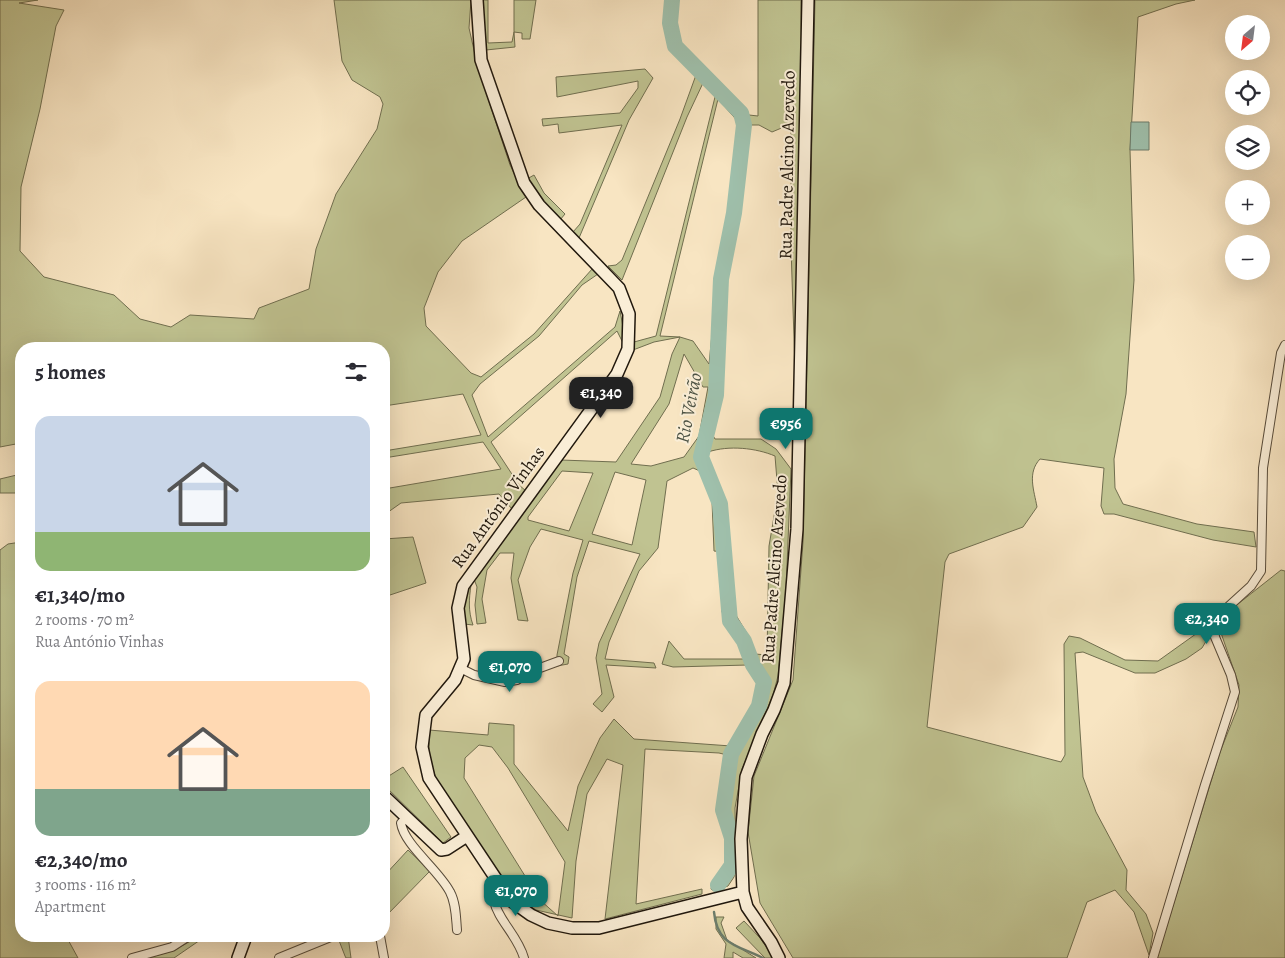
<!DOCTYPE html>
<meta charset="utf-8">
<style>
:root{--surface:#fff;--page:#f7f7f7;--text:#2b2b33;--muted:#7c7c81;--accent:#0f766e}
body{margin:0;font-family:Alegreya,serif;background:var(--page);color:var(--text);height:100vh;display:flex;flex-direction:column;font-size:19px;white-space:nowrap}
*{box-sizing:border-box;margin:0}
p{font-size:16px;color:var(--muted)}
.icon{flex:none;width:28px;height:28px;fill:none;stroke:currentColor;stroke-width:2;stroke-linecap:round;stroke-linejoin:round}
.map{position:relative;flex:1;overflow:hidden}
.drawer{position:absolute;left:15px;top:342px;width:375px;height:600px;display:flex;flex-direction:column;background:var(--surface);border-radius:20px;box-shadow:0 5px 20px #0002}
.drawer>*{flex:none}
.needle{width:32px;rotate:208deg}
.tools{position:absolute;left:1225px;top:15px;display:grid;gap:10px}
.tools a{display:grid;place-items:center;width:45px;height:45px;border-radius:50%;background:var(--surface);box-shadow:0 5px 20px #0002;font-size:25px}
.price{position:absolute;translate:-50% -42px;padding:0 11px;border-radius:10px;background:var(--accent);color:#fff;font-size:16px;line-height:32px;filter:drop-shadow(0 1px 2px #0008)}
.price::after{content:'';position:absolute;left:50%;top:30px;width:15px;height:11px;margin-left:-8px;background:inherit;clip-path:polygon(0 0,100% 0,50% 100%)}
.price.on{background:#222;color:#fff}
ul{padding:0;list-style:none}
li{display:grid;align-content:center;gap:10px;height:265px;padding:0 20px}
li span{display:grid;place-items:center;height:155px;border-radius:15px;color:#555}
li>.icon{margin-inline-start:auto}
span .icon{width:90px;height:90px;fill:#fffc;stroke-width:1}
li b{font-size:21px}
h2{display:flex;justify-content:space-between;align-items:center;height:60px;padding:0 20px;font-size:21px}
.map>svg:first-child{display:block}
.green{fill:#c0c391;stroke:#706e4f;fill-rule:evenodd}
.water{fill:#9fc0ac;stroke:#6d7d6c}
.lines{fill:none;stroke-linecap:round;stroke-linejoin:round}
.stream{stroke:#6d7d6c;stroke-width:2.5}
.river{stroke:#9fc0ac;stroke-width:16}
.street-casing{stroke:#574b3a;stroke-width:10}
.secondary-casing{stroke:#21180d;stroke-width:14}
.street{stroke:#faeed7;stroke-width:8}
.secondary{stroke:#faeed7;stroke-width:11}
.labels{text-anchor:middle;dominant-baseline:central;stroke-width:4;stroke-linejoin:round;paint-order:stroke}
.street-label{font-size:18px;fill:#21180d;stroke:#faeed7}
.water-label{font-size:19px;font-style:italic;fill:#4d5345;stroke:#faeed7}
</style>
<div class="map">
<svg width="1285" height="958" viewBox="0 0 1285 958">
<rect width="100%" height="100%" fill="#f8e5c2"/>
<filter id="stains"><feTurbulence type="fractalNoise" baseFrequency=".004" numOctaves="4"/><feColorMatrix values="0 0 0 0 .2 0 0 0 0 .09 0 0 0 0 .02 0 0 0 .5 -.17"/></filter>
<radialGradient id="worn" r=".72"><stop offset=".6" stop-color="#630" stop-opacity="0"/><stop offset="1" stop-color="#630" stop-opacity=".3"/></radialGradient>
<path class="green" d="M 0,0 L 38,0 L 19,3 L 64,10 L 56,26 L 40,109 L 21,187 L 20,251 L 44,277 L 114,295 L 140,319 L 171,327 L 190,315 L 254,319 L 259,308 L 309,289 L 316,249 L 336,194 L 377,129 L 383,104 L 380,97 L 352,80 L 342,61 L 334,0 L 471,0 L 469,28 L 478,68 L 510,165 L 526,197 L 462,241 L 438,272 L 424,308 L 426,326 L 471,373 L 481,377 L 534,334 L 593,268 L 598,274 L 582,285 L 539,336 L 480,384 L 472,395 L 488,437 L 615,327 L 620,311 L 623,327 L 623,343 L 617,331 L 491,442 L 519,485 L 526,491 L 512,509 L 499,494 L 401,503 L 384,515 L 384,489 L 501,469 L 483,442 L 384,458 L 384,451 L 481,435 L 463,394 L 384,406 L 384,349 L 21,349 L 21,443 L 0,447 Z
M 483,0 L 488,0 L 488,43 L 512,42 L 514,32 L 514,0 L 536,0 L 530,39 L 522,39 L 522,33 L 514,32 L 515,47 L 486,50 L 484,43 Z
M 668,0 L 677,0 L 674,19 L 681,45 L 749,115 L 758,116 L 758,0 L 801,0 L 802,120 L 795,369 L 791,247 L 791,124 L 772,132 L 759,125 L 747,125 L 737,213 L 726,277 L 722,388 L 711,432 L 715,439 L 761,439 L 776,449 L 791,469 L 786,590 L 778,676 L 773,695 L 742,769 L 735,808 L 736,865 L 734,877 L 728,886 L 714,891 L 711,889 L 712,884 L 722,874 L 727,861 L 726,827 L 717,811 L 727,755 L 719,753 L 645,749 L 636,904 L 702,889 L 702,894 L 605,919 L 623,765 L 607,759 L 587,794 L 576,861 L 572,918 L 536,910 L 512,895 L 438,784 L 429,757 L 429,730 L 488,735 L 489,723 L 514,725 L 514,764 L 568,831 L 578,786 L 600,738 L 614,719 L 634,739 L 731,746 L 749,714 L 757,693 L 757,676 L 748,665 L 673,667 L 662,664 L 669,641 L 684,659 L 745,659 L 739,638 L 722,612 L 720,560 L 730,560 L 734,612 L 748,635 L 755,654 L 767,655 L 769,546 L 778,493 L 775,456 C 756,448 729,445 708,452 L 706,461 L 724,500 L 723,552 L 714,551 L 712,501 L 700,471 L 693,468 L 667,481 L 658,548 L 639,571 L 609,642 L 605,659 L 654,663 L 656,668 L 606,665 L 614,697 L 602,712 L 593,704 L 602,694 L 596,658 L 599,643 L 640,554 L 589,541 L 577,577 L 564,654 L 569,657 L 568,664 L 557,666 L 557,655 L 573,573 L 583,540 L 541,529 L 530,547 L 518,580 L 528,621 L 518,620 L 511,578 L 514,553 L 500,553 L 487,570 L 482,599 L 486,623 L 477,624 L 475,605 L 477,587 L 474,579 L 561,460 L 616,462 L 660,397 L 672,354 L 680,337 L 654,342 L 633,350 L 634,342 L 656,336 L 715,97 L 703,83 L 687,117 L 622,280 L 608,266 L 616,265 L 622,260 L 680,119 L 696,75 L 672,48 L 667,21 ZM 718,99 L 741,125 L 731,208 L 718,274 L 709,364 L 693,341 L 680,337 L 660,336 ZM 684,354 L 703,387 L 708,387 L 699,436 L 684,457 L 651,466 L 631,464 L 669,404 ZM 562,471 L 593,473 L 569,531 L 528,520 L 528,517 ZM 615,472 L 646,480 L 632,545 L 592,534 ZM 479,745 L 492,747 L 508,768 L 565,862 L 558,916 L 540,900 L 464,778 L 465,758 Z
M 815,0 L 1195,0 L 1176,4 L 1138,17 L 1130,150 L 1134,280 L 1126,394 L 1114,459 L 1115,488 L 1123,504 L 1197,524 L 1254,532 L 1256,547 L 1213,540 L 1114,514 L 1104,514 L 1101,506 L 1104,468 L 1040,459 C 1027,473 1034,490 1037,507 L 1023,527 L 949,554 L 945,562 L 927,727 L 1061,762 L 1065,755 L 1064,644 L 1069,636 L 1080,638 L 1125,660 L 1158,661 L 1200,631 L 1212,631 L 1202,648 L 1186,659 L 1155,673 L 1135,673 L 1083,652 L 1075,653 L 1083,777 L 1096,812 L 1127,870 L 1126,890 L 1146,914 L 1153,933 L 1149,955 L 1134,912 L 1115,890 L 1087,902 L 1067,958 L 793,958 L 760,903 L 748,832 L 754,776 L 793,680 L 803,542 Z
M 645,69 L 653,78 L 629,120 L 579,238 L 573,232 L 580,224 L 622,125 L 559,133 L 558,124 L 543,126 L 542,119 L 620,113 L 638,88 L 638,81 L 557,97 L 556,77 Z
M 534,175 L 544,193 L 565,214 L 560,220 L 540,198 L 527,179 Z
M 21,474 L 21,493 L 0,493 L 0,479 Z
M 413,537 L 426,583 L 390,595 L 384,599 L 384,539 Z
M 21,542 L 21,936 L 66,936 L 78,958 L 0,958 L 0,550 L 8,544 Z
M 1281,570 L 1285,571 L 1285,958 L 1157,958 L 1220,752 L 1238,707 L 1239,685 L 1220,630 L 1224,615 Z
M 471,585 C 469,599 468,611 473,625 L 464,624 C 463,610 463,596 471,585 Z
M 403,767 L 451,837 L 443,843 L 384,785 L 384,779 Z
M 408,850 L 430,871 L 384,918 L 384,876 Z
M 716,917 L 724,917 L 721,923 L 727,940 L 756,958 L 743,958 L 733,952 L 733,958 L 724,958 L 726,944 L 716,929 Z
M 744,921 L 760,938 L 774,958 L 765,958 L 736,928 Z
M 200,936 L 206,936 L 174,958 L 148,958 L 172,951 Z
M 342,936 L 348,936 L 351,958 L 346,958 L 345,956 L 338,938 Z"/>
<path class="water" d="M 1131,122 L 1149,122 L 1149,150 L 1130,150 Z"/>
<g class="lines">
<path class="stream" d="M 714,912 C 717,945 737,945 763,958"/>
<path class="river" d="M 672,0 L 670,23 L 675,46 L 741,113 L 744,125 L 734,213 L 721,279 L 716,395 L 701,457 L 720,504 L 730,621 L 744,641 L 753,665 L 764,682 L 759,706 L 731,754 L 723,810 L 732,838 L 732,865 L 718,885"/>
<g class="street-casing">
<path id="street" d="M 460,668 L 474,675 L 505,682 L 517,680 L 529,672 L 559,661
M 406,818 L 401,823 C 404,845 439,870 450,892 C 456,903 456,918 457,930
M 494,876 C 494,884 492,893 494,901 C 498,920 518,936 524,958
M 380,936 L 384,958
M 132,958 L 172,947 L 189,936
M 279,958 L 333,936
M 1153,958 L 1205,785 L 1235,692 L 1231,675 L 1215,637 L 1214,628 L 1219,618 L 1229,606 L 1251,586 L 1261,571 L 1263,468 L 1281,353 L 1285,345"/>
</g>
<g class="secondary-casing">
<path id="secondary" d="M 477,0 L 481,60 L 524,183 L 539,205 L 619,288 L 629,314 L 628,349 L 617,374 L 463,586 L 458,608 L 464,659 L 455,680 L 426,715 L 422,747 L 429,778 L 510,900 L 531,915 L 548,923 L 572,928 L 599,928 L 743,892
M 384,796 L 441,850 L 447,849 L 467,836
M 238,958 L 246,936
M 779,958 L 771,942 L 747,907 L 743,892 L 741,839 L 746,777 L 762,734 L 774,710 L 784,683 L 797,529 L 808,0"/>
</g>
<use href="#street" class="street"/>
<use href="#secondary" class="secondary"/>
</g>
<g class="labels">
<g class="street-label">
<text transform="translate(787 165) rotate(-89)">Rua Padre Alcino Azevedo</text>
<text transform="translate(498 507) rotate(-54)">Rua António Vinhas</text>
<text transform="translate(774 569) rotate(-86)">Rua Padre Alcino Azevedo</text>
</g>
<g class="water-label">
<text transform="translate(689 408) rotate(-79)">Rio Veirão</text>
</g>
</g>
<rect width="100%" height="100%" filter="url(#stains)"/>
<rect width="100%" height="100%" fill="url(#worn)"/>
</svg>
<div class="tools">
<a><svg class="needle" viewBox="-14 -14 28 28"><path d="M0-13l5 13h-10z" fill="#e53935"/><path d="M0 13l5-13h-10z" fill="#7c7c81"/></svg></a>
<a><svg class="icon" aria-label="locate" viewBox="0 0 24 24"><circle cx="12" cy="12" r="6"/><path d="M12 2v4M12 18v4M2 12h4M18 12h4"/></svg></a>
<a><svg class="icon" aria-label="layers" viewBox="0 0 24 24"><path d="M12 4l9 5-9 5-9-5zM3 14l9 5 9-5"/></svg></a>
<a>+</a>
<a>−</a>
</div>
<b class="price on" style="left:601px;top:419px">€1,340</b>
<b class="price" style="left:786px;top:450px">€956</b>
<b class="price" style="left:1207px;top:645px">€2,340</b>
<b class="price" style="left:510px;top:693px">€1,070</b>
<b class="price" style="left:516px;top:917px">€1,070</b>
<section class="drawer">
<h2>5 homes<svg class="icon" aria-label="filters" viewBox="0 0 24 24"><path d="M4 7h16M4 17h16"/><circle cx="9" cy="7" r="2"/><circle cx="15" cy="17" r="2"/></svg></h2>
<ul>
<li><span style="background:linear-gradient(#c9d6e8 75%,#8fb573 0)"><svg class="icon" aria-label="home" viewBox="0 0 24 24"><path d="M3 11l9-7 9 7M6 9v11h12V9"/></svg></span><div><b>€1,340/mo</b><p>2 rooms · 70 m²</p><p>Rua António Vinhas</p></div></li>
<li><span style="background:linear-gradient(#ffd9b3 70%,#7fa58c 0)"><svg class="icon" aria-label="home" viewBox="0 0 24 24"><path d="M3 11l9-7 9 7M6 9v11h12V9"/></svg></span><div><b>€2,340/mo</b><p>3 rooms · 116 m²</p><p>Apartment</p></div></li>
</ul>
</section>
</div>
